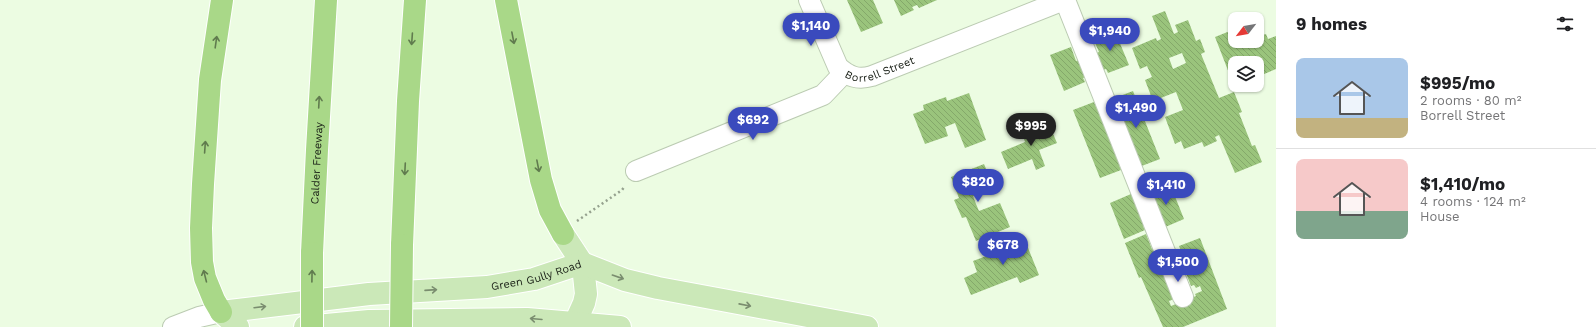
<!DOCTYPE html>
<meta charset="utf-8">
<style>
:root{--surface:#fff;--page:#f6f6f6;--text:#202124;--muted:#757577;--line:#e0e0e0;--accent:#3a4abd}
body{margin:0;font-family:"Work Sans",sans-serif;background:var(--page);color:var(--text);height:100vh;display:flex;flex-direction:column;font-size:15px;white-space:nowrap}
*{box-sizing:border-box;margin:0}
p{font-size:13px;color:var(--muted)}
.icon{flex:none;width:22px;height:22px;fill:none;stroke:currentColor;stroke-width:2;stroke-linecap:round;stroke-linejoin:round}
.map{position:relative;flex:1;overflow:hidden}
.side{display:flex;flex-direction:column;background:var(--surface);width:320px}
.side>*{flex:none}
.needle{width:26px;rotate:239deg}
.controls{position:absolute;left:1228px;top:12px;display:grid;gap:8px}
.controls a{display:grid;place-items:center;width:36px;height:36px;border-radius:8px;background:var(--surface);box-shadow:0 1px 3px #0004;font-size:20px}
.price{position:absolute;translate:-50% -34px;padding:0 9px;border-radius:14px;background:var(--accent);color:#fff;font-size:13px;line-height:26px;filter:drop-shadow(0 1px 2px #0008)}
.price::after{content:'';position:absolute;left:50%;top:24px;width:12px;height:9px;margin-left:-6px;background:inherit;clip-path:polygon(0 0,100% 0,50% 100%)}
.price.active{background:#222;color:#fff}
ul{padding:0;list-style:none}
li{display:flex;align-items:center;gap:12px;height:100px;padding:0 20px}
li+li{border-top:1px solid var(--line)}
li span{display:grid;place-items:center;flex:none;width:112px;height:80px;border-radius:8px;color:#555}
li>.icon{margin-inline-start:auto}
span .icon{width:48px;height:48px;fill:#fffc;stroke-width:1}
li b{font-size:17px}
h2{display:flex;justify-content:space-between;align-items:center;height:48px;padding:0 20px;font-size:17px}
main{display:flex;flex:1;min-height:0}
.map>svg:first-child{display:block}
.building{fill:url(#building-back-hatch);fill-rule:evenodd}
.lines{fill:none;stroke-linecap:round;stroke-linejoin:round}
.minor-casing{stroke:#bbcbb2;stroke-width:22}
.major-casing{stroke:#fff;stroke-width:24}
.highway-casing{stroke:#fff;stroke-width:24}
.path{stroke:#95a18e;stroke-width:2.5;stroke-dasharray:2 3;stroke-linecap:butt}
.minor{stroke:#fff;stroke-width:20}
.major{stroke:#cbe8b8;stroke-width:22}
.highway{stroke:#a9d888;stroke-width:22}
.highway-bridge-casing{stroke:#fff;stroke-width:24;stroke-linecap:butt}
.highway-bridge{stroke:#a9d888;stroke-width:22}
.oneway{stroke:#607b4e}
.oneway2{stroke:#7a8d6f}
.labels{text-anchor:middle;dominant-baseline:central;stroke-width:3;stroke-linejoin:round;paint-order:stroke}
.street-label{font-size:11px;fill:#181e15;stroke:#ecfce2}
</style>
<main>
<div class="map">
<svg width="1276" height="327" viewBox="0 0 1276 327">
<defs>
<pattern id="building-back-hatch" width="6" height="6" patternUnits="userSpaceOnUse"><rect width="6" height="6" fill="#9ac47c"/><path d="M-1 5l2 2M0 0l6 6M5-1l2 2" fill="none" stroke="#84a86a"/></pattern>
</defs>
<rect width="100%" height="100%" fill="#ecfce2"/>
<path class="building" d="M 847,0 L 873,0 L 883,23 L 861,32 Z
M 894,0 L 937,0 L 919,8 L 917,5 L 912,7 L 914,10 L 901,16 Z
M 1165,11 L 1174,34 L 1178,32 L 1175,25 L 1188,20 L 1196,41 L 1200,39 L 1205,52 L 1201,54 L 1219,98 L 1234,92 L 1242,112 L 1239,113 L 1252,146 L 1255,145 L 1262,162 L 1235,173 L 1219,135 L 1215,137 L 1217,141 L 1204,147 L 1202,142 L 1184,149 L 1181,141 L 1175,144 L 1165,117 L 1183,110 L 1176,92 L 1153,101 L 1145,80 L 1152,77 L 1147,66 L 1140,69 L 1132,48 L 1156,38 L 1157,41 L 1161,39 L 1152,16 ZM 1182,53 L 1186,63 L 1173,69 L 1169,58 Z
M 1114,29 L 1129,65 L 1108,73 L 1106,69 L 1103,70 L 1096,53 L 1099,52 L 1093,38 Z
M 1235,29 L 1235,41 L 1242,41 L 1243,43 L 1247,41 L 1257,41 L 1257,37 L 1266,34 L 1268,39 L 1276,36 L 1276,69 L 1257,77 L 1257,63 L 1235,63 L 1235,70 L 1229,73 L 1215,37 Z
M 1071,47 L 1076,61 L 1079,60 L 1086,77 L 1083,78 L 1085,82 L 1064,91 L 1050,55 Z
M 1133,91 L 1160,159 L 1139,167 L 1112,99 Z
M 969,93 L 986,140 L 965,148 L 955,123 L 945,127 L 948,136 L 925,144 L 913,114 L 924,110 L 923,105 L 946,97 L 947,101 Z
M 1094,102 L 1100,116 L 1102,114 L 1109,132 L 1107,133 L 1109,138 L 1112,137 L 1119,155 L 1116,156 L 1121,170 L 1100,178 L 1073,110 Z
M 1048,122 L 1057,143 L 1039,150 L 1045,166 L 1036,170 L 1032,159 L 1008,169 L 1001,152 L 1025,142 L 1022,133 Z
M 984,164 L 994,187 L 973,196 L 976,204 L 979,211 L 1000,203 L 1010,227 L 976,241 L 966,217 L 962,218 L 954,200 L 959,198 L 951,177 Z
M 1170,184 L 1184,219 L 1163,228 L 1149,192 Z
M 1131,194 L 1137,209 L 1139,208 L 1146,225 L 1143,226 L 1145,230 L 1124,239 L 1110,203 Z
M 1009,234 L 1012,242 L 1024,238 L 1039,275 L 1020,283 L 1017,277 L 971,295 L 964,278 L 977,272 L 973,261 L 989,255 L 988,252 L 999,248 L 996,239 Z
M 1146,234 L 1152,249 L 1155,248 L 1161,263 L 1158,264 L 1159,266 L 1161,266 L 1174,299 L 1169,301 L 1171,306 L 1196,296 L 1195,294 L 1202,291 L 1200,286 L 1196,288 L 1194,285 L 1191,286 L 1184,268 L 1187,267 L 1179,246 L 1200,238 L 1227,309 L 1183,327 L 1163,327 L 1141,277 L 1139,278 L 1125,243 Z"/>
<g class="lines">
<g class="minor-casing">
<g id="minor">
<path id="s1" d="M 809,0 L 838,67 C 849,77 858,80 872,76 L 1064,0"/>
<path d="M 1065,0 L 1183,297"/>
<path d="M 636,171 L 823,95 L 844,73"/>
<path d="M 173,327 L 199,317 L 221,312"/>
</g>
</g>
<g class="major-casing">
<g id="major">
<path d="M 563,234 L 582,263 L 584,275 L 586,294 L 584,303 L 575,323"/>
<path id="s2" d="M 221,312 L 369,294 L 487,287 L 534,279 L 582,263 L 625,280 L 658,288 L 867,327"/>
<path d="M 221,312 L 238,327"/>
<path d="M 305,327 L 369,321 L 527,319 L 620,327"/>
</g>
</g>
<g class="highway-casing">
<g id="highway">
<path d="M 506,0 L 541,180 L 550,210 L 563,234"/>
<path d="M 402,245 L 408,101 L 415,0"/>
<path id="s3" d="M 312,253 L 317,150 L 326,0"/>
<path d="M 221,312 L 214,300 L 205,278 L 202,262 L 201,228 L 203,184 L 210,80 L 222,0"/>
</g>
</g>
<path class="path" d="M 577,221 L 622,190 L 625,186"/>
<use href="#minor" class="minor"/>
<use href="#major" class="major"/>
<use href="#highway" class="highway"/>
<g class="highway-bridge-casing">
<path id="highway-bridge" d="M 312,327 L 312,253
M 401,327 L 402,245"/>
</g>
<use href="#highway-bridge" class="highway-bridge"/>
</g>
<defs><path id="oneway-shaft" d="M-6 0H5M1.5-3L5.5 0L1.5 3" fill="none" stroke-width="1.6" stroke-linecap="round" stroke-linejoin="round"/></defs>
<g class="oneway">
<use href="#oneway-shaft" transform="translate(513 38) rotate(79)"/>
<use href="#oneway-shaft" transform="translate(412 39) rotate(94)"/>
<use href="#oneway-shaft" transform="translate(216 42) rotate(-82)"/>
<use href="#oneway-shaft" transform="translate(319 102) rotate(-87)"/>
<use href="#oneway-shaft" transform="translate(205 147) rotate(-86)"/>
<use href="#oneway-shaft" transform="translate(538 166) rotate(79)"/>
<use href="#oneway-shaft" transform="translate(405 169) rotate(93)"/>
<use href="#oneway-shaft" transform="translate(205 276) rotate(-104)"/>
<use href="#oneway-shaft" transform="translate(312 276) rotate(-89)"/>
</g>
<g class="oneway2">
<use href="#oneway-shaft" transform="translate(618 277) rotate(19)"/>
<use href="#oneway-shaft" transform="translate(431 290) rotate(-4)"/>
<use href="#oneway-shaft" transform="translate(745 305) rotate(11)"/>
<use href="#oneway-shaft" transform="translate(260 307) rotate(-7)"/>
<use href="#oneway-shaft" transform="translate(536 319) rotate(-175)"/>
</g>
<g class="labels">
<g class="street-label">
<text stroke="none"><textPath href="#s1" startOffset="119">Borrell Street</textPath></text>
<text stroke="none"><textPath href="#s3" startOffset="90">Calder Freeway</textPath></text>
<text stroke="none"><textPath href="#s2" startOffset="318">Green Gully Road</textPath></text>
</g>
</g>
</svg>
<div class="controls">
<a><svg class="needle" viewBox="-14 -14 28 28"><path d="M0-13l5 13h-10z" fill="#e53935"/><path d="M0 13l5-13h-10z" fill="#757577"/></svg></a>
<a><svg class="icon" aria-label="layers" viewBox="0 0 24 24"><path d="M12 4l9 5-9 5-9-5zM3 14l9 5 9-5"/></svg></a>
</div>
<b class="price" style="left:811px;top:47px">$1,140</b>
<b class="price" style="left:1110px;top:52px">$1,940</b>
<b class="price" style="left:1136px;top:129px">$1,490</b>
<b class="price" style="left:753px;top:141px">$692</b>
<b class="price active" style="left:1031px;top:147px">$995</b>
<b class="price" style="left:978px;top:203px">$820</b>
<b class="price" style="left:1166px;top:206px">$1,410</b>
<b class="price" style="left:1003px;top:266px">$678</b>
<b class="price" style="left:1178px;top:283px">$1,500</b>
</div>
<section class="side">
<h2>9 homes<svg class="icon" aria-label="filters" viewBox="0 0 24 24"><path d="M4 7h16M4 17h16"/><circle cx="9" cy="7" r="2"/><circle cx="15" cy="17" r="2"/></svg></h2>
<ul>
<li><span style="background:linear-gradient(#a9c7e8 75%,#c2b280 0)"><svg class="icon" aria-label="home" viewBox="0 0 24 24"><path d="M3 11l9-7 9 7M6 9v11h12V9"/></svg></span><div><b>$995/mo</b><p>2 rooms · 80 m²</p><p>Borrell Street</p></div></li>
<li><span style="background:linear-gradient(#f6c9c9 65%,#7fa58c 0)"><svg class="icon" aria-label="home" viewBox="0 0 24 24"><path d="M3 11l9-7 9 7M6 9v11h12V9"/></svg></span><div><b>$1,410/mo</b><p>4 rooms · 124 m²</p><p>House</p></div></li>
</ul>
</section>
</main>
